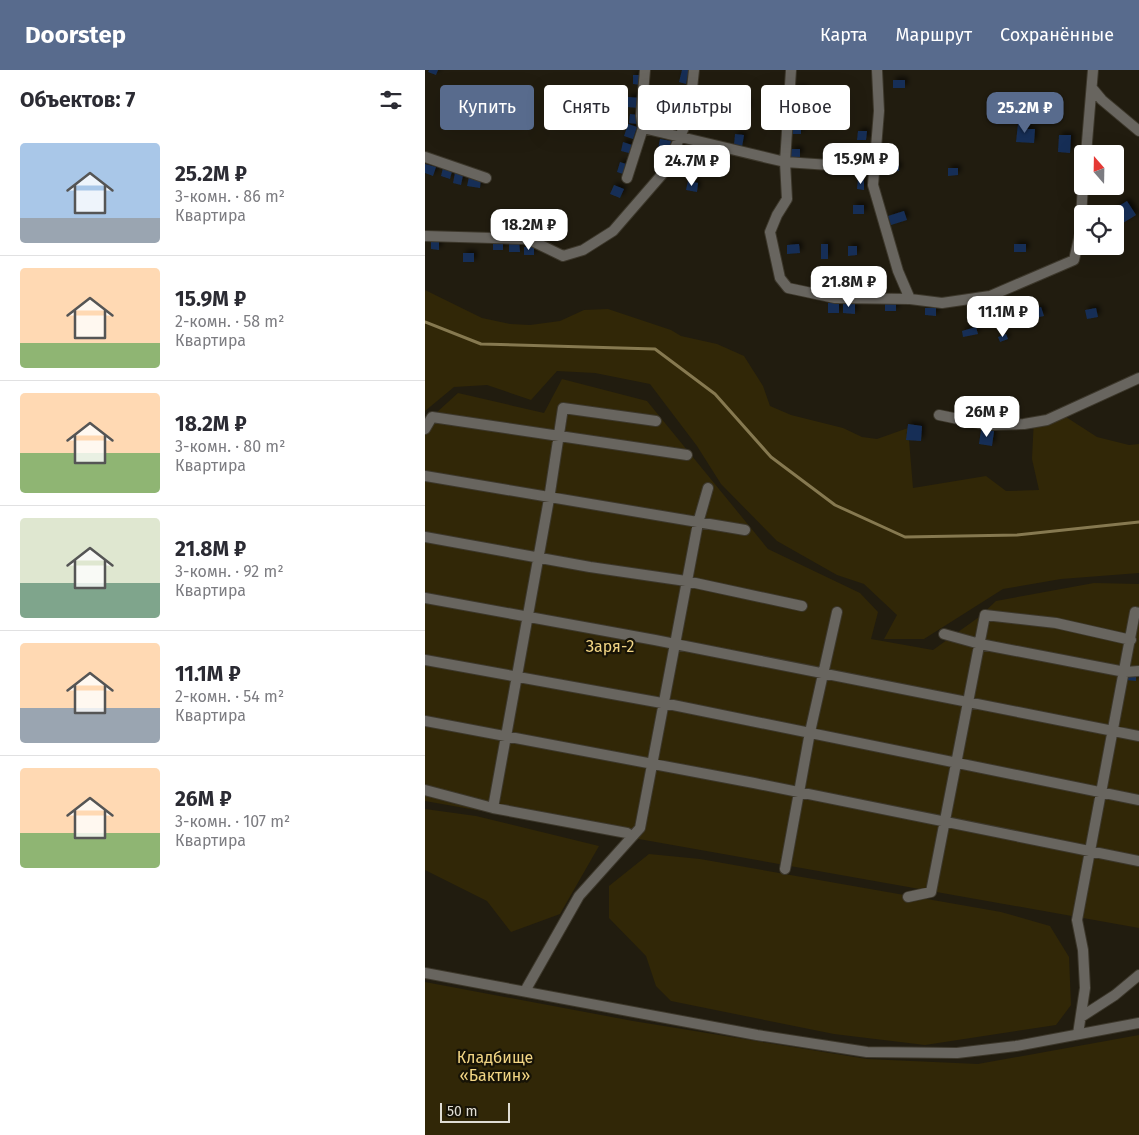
<!DOCTYPE html>
<html lang="ru">
<meta charset="utf-8">
<style>
:root{--surface:#fff;--page:#f2f2f3;--text:#2b2b33;--muted:#7c7c81;--line:#e1e1e2;--accent:#586b8d}
body{margin:0;font-family:"Fira Sans",sans-serif;background:var(--page);color:var(--text);height:100vh;display:flex;flex-direction:column;font-size:19px;white-space:nowrap}
*{box-sizing:border-box;margin:0}
p{font-size:16px;color:var(--muted)}
.icon{flex:none;width:28px;height:28px;fill:none;stroke:currentColor;stroke-width:2;stroke-linecap:round;stroke-linejoin:round}
.map{position:relative;flex:1;overflow:hidden}
.panel{display:flex;flex-direction:column;background:var(--surface);width:425px}
.panel>*{flex:none}
.guide{position:absolute;left:15px;top:15px;width:475px;height:45px;display:flex;gap:10px}
.needle{width:32px;rotate:340deg}
.buttons{position:absolute;left:649px;top:75px;display:grid;gap:10px}
.buttons a{display:grid;place-items:center;width:50px;height:50px;border-radius:5px;background:var(--surface);box-shadow:0 5px 20px #0002;font-size:25px}
.scale{position:absolute;left:15px;bottom:12px;width:70px;box-sizing:border-box;padding-left:5px;border:2px solid #e0ddd4;border-top:0;font-size:14px;line-height:18px;white-space:nowrap;color:#e0ddd4;-webkit-text-stroke:4px #171306;paint-order:stroke}
.price{position:absolute;translate:-50% -42px;padding:0 11px;border-radius:10px;background:#fff;color:#222;font-size:16px;line-height:32px;filter:drop-shadow(0 1px 2px #0008)}
.price::after{content:'';position:absolute;left:50%;top:30px;width:15px;height:11px;margin-left:-8px;background:inherit;clip-path:polygon(0 0,100% 0,50% 100%)}
.price.selected{background:var(--accent);color:#fff}
ul{padding:0;list-style:none}
li{display:flex;align-items:center;gap:15px;height:125px;padding:0 20px}
li+li{border-top:1px solid var(--line)}
li span{display:grid;place-items:center;flex:none;width:140px;height:100px;border-radius:5px;color:#555}
li>.icon{margin-inline-start:auto}
span .icon{width:60px;height:60px;fill:#fffc;stroke-width:1}
li b{font-size:21px}
h2{display:flex;justify-content:space-between;align-items:center;height:60px;padding:0 20px;font-size:21px}
.chip{padding:0 18px;border-radius:5px;background:var(--surface);box-shadow:0 5px 20px #0002;font-size:18px;line-height:45px}
.chip.selected{background:var(--accent);color:#fff}
header{display:flex;align-items:center;gap:30px;box-sizing:border-box;height:70px;padding:0 25px;background:var(--accent);color:#fff}
header strong{font-size:24px}
nav{display:flex;gap:28px;margin-inline-start:auto;font-size:18px}
main{display:flex;flex:1;min-height:0}
.map>svg:first-child{display:block}
.green{fill:#312707}
.lines{fill:none;stroke-linecap:round;stroke-linejoin:round}
.stream{stroke:#867950;stroke-width:3}
.building{fill:#172f56;filter:url(#shadow)}
.minor-casing{stroke:#3c372b;stroke-width:12}
.tertiary-casing{stroke:#3c372b;stroke-width:12}
.minor{stroke:#68655f;stroke-width:10}
.tertiary{stroke:#68655f;stroke-width:10}
.labels{text-anchor:middle;dominant-baseline:central;stroke-width:4.5;stroke-linejoin:round;paint-order:stroke}
.park-label{font-size:16px;fill:#f2d584;stroke:#171306}
</style>
<header>
<strong>Doorstep</strong>
<nav><a>Карта</a><a>Маршрут</a><a>Сохранённые</a></nav>
</header>
<main>
<section class="panel">
<h2>Объектов: 7<svg class="icon" aria-label="filters" viewBox="0 0 24 24"><path d="M4 7h16M4 17h16"/><circle cx="9" cy="7" r="2"/><circle cx="15" cy="17" r="2"/></svg></h2>
<ul>
<li><span style="background:linear-gradient(#a9c7e8 75%,#9aa5b1 0)"><svg class="icon" aria-label="home" viewBox="0 0 24 24"><path d="M3 11l9-7 9 7M6 9v11h12V9"/></svg></span><div><b>25.2M ₽</b><p>3-комн. · 86 m²</p><p>Квартира</p></div></li>
<li><span style="background:linear-gradient(#ffd9b3 75%,#8fb573 0)"><svg class="icon" aria-label="home" viewBox="0 0 24 24"><path d="M3 11l9-7 9 7M6 9v11h12V9"/></svg></span><div><b>15.9M ₽</b><p>2-комн. · 58 m²</p><p>Квартира</p></div></li>
<li><span style="background:linear-gradient(#ffd9b3 60%,#8fb573 0)"><svg class="icon" aria-label="home" viewBox="0 0 24 24"><path d="M3 11l9-7 9 7M6 9v11h12V9"/></svg></span><div><b>18.2M ₽</b><p>3-комн. · 80 m²</p><p>Квартира</p></div></li>
<li><span style="background:linear-gradient(#dfe7d0 65%,#7fa58c 0)"><svg class="icon" aria-label="home" viewBox="0 0 24 24"><path d="M3 11l9-7 9 7M6 9v11h12V9"/></svg></span><div><b>21.8M ₽</b><p>3-комн. · 92 m²</p><p>Квартира</p></div></li>
<li><span style="background:linear-gradient(#ffd9b3 65%,#9aa5b1 0)"><svg class="icon" aria-label="home" viewBox="0 0 24 24"><path d="M3 11l9-7 9 7M6 9v11h12V9"/></svg></span><div><b>11.1M ₽</b><p>2-комн. · 54 m²</p><p>Квартира</p></div></li>
<li><span style="background:linear-gradient(#ffd9b3 65%,#8fb573 0)"><svg class="icon" aria-label="home" viewBox="0 0 24 24"><path d="M3 11l9-7 9 7M6 9v11h12V9"/></svg></span><div><b>26M ₽</b><p>3-комн. · 107 m²</p><p>Квартира</p></div></li>
</ul>
</section>
<div class="map">
<svg width="714" height="1065" viewBox="0 0 714 1065">
<defs>
<filter id="shadow"><feDropShadow dx="3" dy="-3" stdDeviation="2.5" flood-color="#0009"/></filter>
</defs>
<rect width="100%" height="100%" fill="#211c0f"/>
<path class="green" d="M 0,220 L 57,248 L 85,254 L 105,255 L 135,251 L 159,240 L 183,239 L 246,260 L 256,266 L 292,274 L 319,286 L 338,316 L 345,336 L 366,345 L 418,358 L 437,367 L 452,369 L 483,358 L 488,418 L 561,406 L 581,421 L 614,420 L 607,389 L 609,348 L 641,347 L 672,367 L 704,375 L 714,374 L 714,503 L 636,509 L 578,519 L 499,569 L 459,569 L 472,545 L 439,514 L 412,505 L 352,471 L 296,414 L 272,376 L 225,314 L 170,303 L 132,301 L 106,330 L 62,315 L 29,317 L 0,341 Z
M 137,309 L 222,331 L 343,479 L 435,523 L 453,542 L 446,569 L 508,580 L 554,547 L 571,531 L 669,513 L 714,514 L 714,858 L 0,731 L 0,353 L 33,323 L 119,343 Z
M 0,739 L 51,746 L 174,776 L 135,844 L 86,862 L 62,831 L 0,800 Z
M 224,784 L 275,789 L 576,842 L 625,856 L 644,887 L 646,935 L 631,955 L 500,975 L 409,964 L 246,931 L 231,916 L 221,886 L 184,848 L 184,816 Z
M 0,912 L 208,951 L 442,989 L 553,994 L 714,965 L 714,1065 L 0,1065 Z"/>
<g class="lines">
<path class="stream" d="M 0,252 L 56,274 L 230,279 L 290,324 L 346,387 L 410,435 L 480,467 L 592,465 L 714,452"/>
</g>
<path class="building" d="M 4,0 L 13,0 L 11,5 L 3,2 Z
M 257,0 L 264,0 L 261,14 L 254,12 Z
M 208,5 L 217,5 L 216,15 L 208,14 Z
M 468,10 L 480,10 L 480,18 L 468,18 Z
M 370,18 L 380,18 L 380,29 L 370,28 Z
M 47,23 L 55,26 L 52,36 L 44,34 Z
M 203,27 L 215,28 L 214,38 L 202,37 Z
M 315,32 L 323,32 L 322,42 L 314,41 Z
M 205,44 L 214,45 L 213,54 L 204,53 Z
M 203,54 L 212,57 L 208,69 L 199,66 Z
M 593,54 L 602,54 L 602,59 L 610,59 L 609,73 L 591,72 Z
M 368,58 L 376,58 L 376,64 L 367,64 Z
M 433,61 L 442,61 L 441,70 L 432,70 Z
M 310,64 L 319,65 L 317,77 L 309,75 Z
M 634,65 L 646,65 L 645,83 L 633,82 Z
M 235,69 L 246,71 L 244,81 L 233,79 Z
M 198,72 L 207,75 L 204,83 L 196,81 Z
M 366,79 L 375,79 L 375,87 L 366,87 Z
M 195,92 L 204,95 L 201,105 L 192,102 Z
M 260,92 L 269,95 L 267,102 L 258,99 Z
M 0,94 L 11,97 L 8,106 L 0,103 Z
M 462,95 L 474,95 L 474,101 L 462,101 Z
M 18,98 L 27,101 L 25,109 L 16,106 Z
M 523,98 L 533,98 L 533,105 L 523,106 Z
M 30,103 L 38,105 L 36,115 L 28,113 Z
M 44,107 L 56,108 L 55,118 L 42,116 Z
M 433,109 L 439,110 L 439,120 L 432,119 Z
M 263,111 L 273,113 L 272,122 L 261,120 Z
M 189,115 L 199,119 L 195,128 L 185,124 Z
M 702,131 L 711,145 L 698,153 L 689,139 Z
M 428,135 L 439,135 L 439,144 L 428,144 Z
M 479,141 L 482,150 L 466,155 L 463,146 Z
M 6,171 L 14,171 L 14,180 L 6,179 Z
M 68,172 L 78,172 L 78,180 L 68,180 Z
M 84,172 L 94,172 L 95,182 L 84,182 Z
M 374,174 L 375,183 L 362,184 L 362,175 Z
M 396,174 L 403,174 L 403,189 L 396,189 Z
M 589,174 L 601,174 L 601,182 L 589,182 Z
M 423,176 L 432,176 L 432,185 L 423,186 Z
M 99,177 L 109,177 L 109,185 L 99,185 Z
M 38,183 L 49,183 L 49,192 L 38,192 Z
M 418,232 L 430,232 L 430,244 L 418,243 Z
M 403,233 L 414,233 L 414,243 L 403,243 Z
M 460,233 L 471,234 L 471,241 L 460,241 Z
M 616,237 L 619,246 L 610,248 L 608,240 Z
M 500,238 L 511,238 L 511,246 L 500,245 Z
M 671,238 L 673,247 L 662,249 L 660,240 Z
M 551,257 L 553,264 L 538,267 L 537,261 Z
M 581,264 L 583,269 L 575,272 L 573,267 Z
M 483,354 L 497,356 L 496,371 L 481,370 Z
M 556,360 L 569,361 L 567,376 L 554,374 Z
M 702,603 L 711,605 L 711,611 L 701,610 Z"/>
<g class="lines">
<g class="minor-casing">
<path id="minor" d="M 220,0 L 216,46 L 218,58 L 360,92 L 449,98
M 366,0 L 360,92 L 362,129 L 352,145 L 345,162 L 355,208 L 363,218 L 410,228 L 485,229 L 517,233 L 565,226 L 649,190 L 655,164 L 658,115
M 452,0 L 454,41 L 448,115 L 473,201 L 485,229
M 667,18 L 677,30 L 714,61
M 661,84 L 668,0
M 0,87 L 61,108
M 202,108 L 218,58
M 0,166 L 103,169 L 138,186 L 158,180 L 188,161 L 240,101 L 264,46 L 269,0
M 514,345 L 562,355 L 599,354 L 622,350 L 714,308
M 0,359 L 7,347 L 262,385
M 0,406 L 320,460
M 0,467 L 165,497 L 261,511 L 377,536
M 0,528 L 230,570 L 714,666
M 519,564 L 555,574 L 700,602 L 714,601
M 0,590 L 248,635 L 714,730
M 0,651 L 329,713 L 714,791
M 0,720 L 68,738 L 202,763 L 207,766
M 68,738 L 124,429 L 138,338 L 231,351
M 360,799 L 385,662 L 412,542
M 483,827 L 506,822 L 560,545 L 631,553 L 706,570
M 100,921 L 154,826 L 215,758 L 273,453 L 283,418
M 656,947 L 690,925 L 714,905
M 653,964 L 660,918 L 658,880 L 652,850 L 710,542 L 714,543"/>
</g>
<g class="tertiary-casing">
<path id="tertiary" d="M 0,903 L 332,965 L 442,982 L 532,983 L 591,976 L 714,953"/>
</g>
<use href="#minor" class="minor"/>
<use href="#tertiary" class="tertiary"/>
</g>
<g class="labels">
<g class="park-label">
<text x="185" y="576">Заря-2</text>
<text x="70" y="987">Кладбище<tspan x="70" dy="18">«Бактин»</tspan></text>
</g>
</g>
</svg>
<div class="buttons">
<a><svg class="needle" viewBox="-14 -14 28 28"><path d="M0-13l5 13h-10z" fill="#e53935"/><path d="M0 13l5-13h-10z" fill="#7c7c81"/></svg></a>
<a><svg class="icon" aria-label="locate" viewBox="0 0 24 24"><circle cx="12" cy="12" r="6"/><path d="M12 2v4M12 18v4M2 12h4M18 12h4"/></svg></a>
</div>
<div class="scale">50 m</div>
<b class="price selected" style="left:600px;top:64px">25.2M ₽</b>
<b class="price" style="left:436px;top:115px">15.9M ₽</b>
<b class="price" style="left:267px;top:117px">24.7M ₽</b>
<b class="price" style="left:104px;top:181px">18.2M ₽</b>
<b class="price" style="left:424px;top:238px">21.8M ₽</b>
<b class="price" style="left:578px;top:268px">11.1M ₽</b>
<b class="price" style="left:562px;top:368px">26M ₽</b>
<div class="guide">
<a class="chip selected">Купить</a>
<a class="chip">Снять</a>
<a class="chip">Фильтры</a>
<a class="chip">Новое</a>
</div>
</div>
</main>
